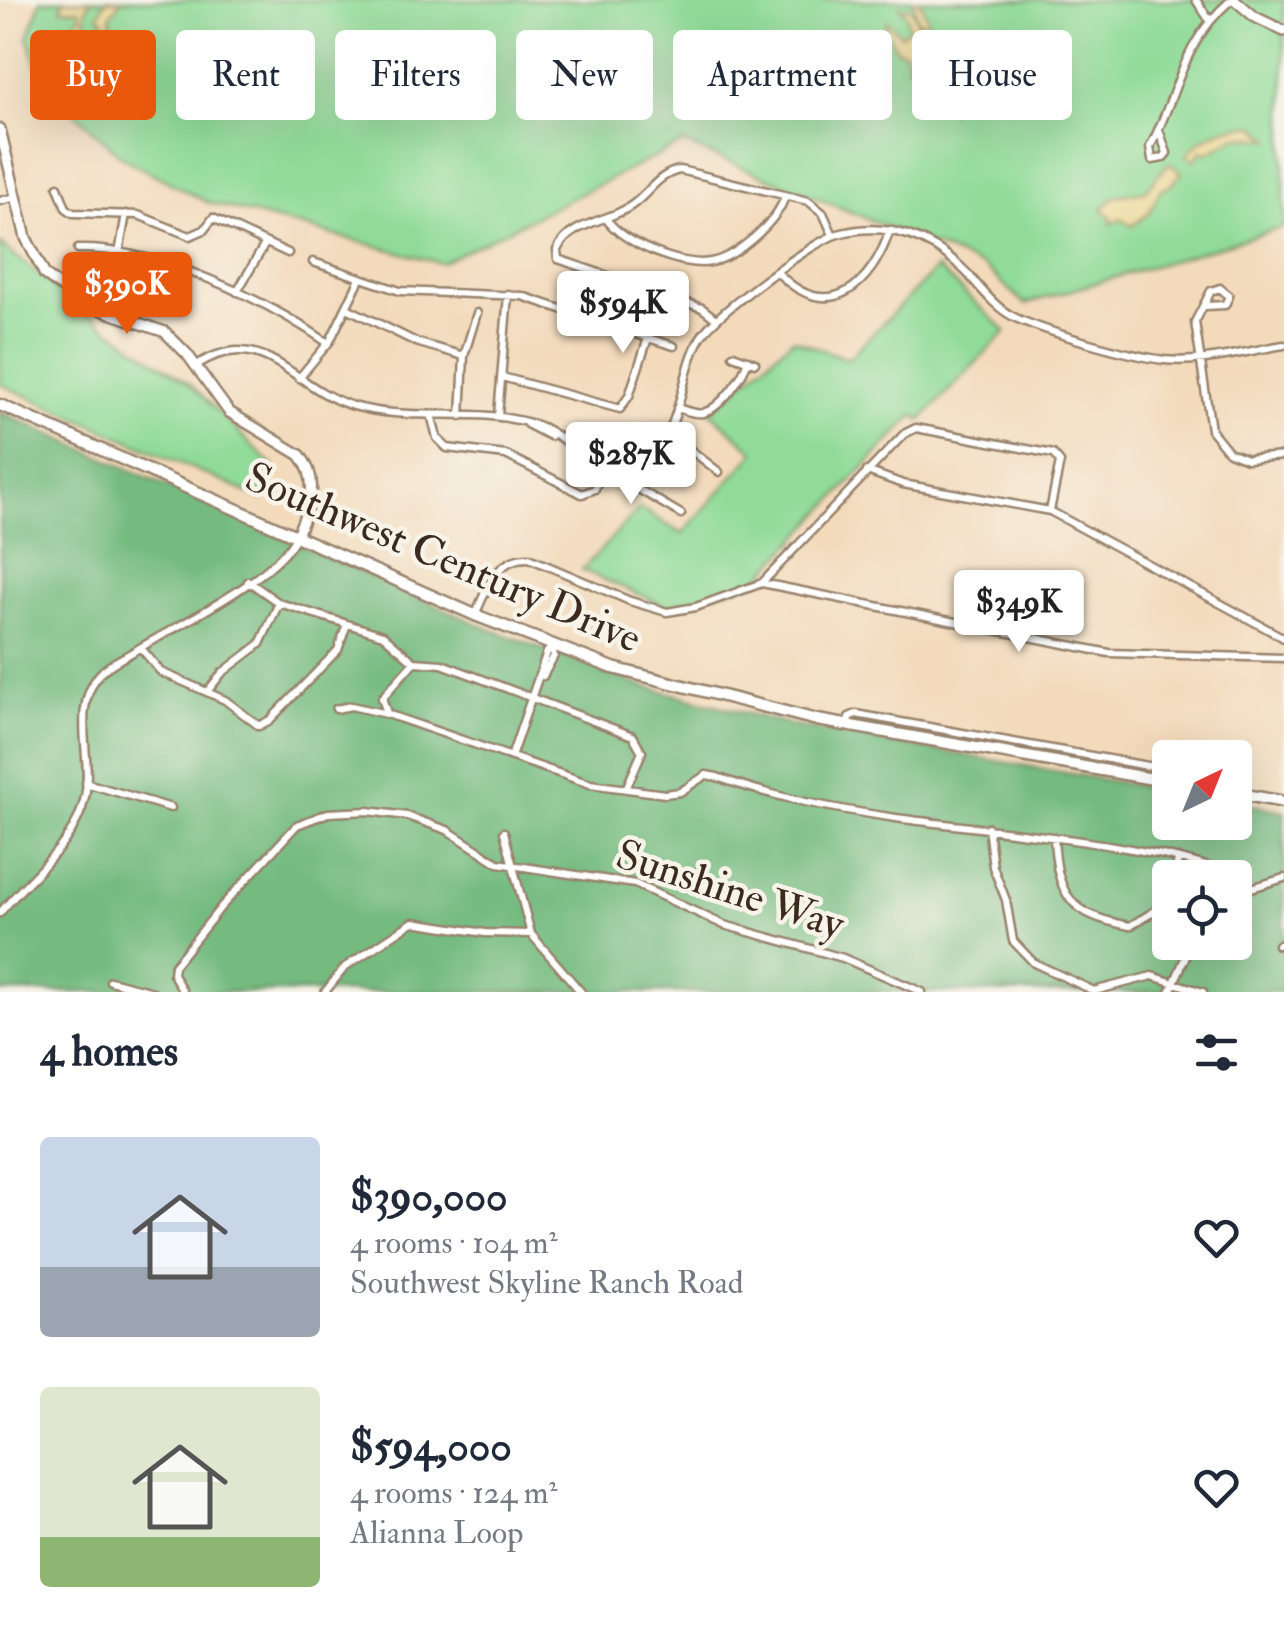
<!DOCTYPE html>
<meta charset="utf-8">
<style>
:root{--surface:#fff;--page:#f2f2f3;--text:#1f2937;--muted:#747a83;--accent:#ea580c}
body{margin:0;font-family:"IM FELL Double Pica",serif;background:var(--page);color:var(--text);height:100vh;display:flex;flex-direction:column;font-size:38px;white-space:nowrap}
*{box-sizing:border-box;margin:0}
p{font-size:32px;color:var(--muted)}
.icon{flex:none;width:55px;height:55px;fill:none;stroke:currentColor;stroke-width:2;stroke-linecap:round;stroke-linejoin:round}
.map{position:relative;height:992px;overflow:hidden}
.details{display:flex;flex-direction:column;background:var(--surface);flex:1}
.details>*{flex:none}
.hud{position:absolute;left:30px;top:30px;width:1225px;height:90px;display:flex;gap:20px}
.needle{width:65px;rotate:43deg}
.controls{position:absolute;left:1152px;top:740px;display:grid;gap:20px}
.controls a{display:grid;place-items:center;width:100px;height:100px;border-radius:10px;background:var(--surface);box-shadow:0 10px 40px #0002;font-size:50px}
.price{position:absolute;translate:-50% -85px;padding:0 22px;border-radius:10px;background:#fff;color:#222;font-size:32px;line-height:65px;filter:drop-shadow(0 2px 5px #0008)}
.price::after{content:'';position:absolute;left:50%;top:60px;width:30px;height:22px;margin-left:-15px;background:inherit;clip-path:polygon(0 0,100% 0,50% 100%)}
.price.current{background:var(--accent);color:#fff}
ul{padding:0;list-style:none}
li{display:flex;align-items:center;gap:30px;height:250px;padding:0 40px}
li span{display:grid;place-items:center;flex:none;width:280px;height:200px;border-radius:10px;color:#555}
li>.icon{margin-inline-start:auto}
span .icon{width:120px;height:120px;fill:#fffc;stroke-width:1}
li b{font-size:42px}
h2{display:flex;justify-content:space-between;align-items:center;height:120px;padding:0 40px;font-size:42px}
.pill{padding:0 35px;border-radius:10px;background:var(--surface);box-shadow:0 10px 40px #0002;font-size:35px;line-height:90px}
.pill.current{background:var(--accent);color:#fff}
.map>svg:first-child{display:block}
.green{fill:#90db98;stroke:#66825b;stroke-width:2.5}
.forest{fill:#74bb80;stroke:#58724f;stroke-width:2.5;fill-rule:evenodd}
.sand{fill:#eeda9e;stroke:#94825e;stroke-width:2.5}
.lines{fill:none;stroke-linecap:round;stroke-linejoin:round}
.minor-casing{stroke:#97826c;stroke-width:11}
.tertiary-casing{stroke:#97826c;stroke-width:14}
.secondary-casing{stroke:#97826c;stroke-width:15}
.minor{stroke:#fff;stroke-width:6}
.tertiary{stroke:#fff;stroke-width:9}
.secondary{stroke:#fff;stroke-width:10}
.labels{text-anchor:middle;dominant-baseline:central;stroke-width:9;stroke-linejoin:round;paint-order:stroke}
.street-label{font-size:42px;fill:#3b2a1e;stroke:#f7f3e8}
</style>
<div class="map">
<svg width="1284" height="992" viewBox="0 0 1284 992">
<rect width="100%" height="100%" fill="#f7f3e8"/>
<filter id="ink" filterUnits="userSpaceOnUse"><feTurbulence type="fractalNoise" baseFrequency=".01" numOctaves="2"/><feDisplacementMap in="SourceGraphic" scale="20" xChannelSelector="R" yChannelSelector="G"/><feConvolveMatrix kernelMatrix="1 2 1 2 8 2 1 2 1" color-interpolation-filters="sRGB"/></filter>
<filter id="wash" filterUnits="userSpaceOnUse"><feTurbulence type="fractalNoise" baseFrequency=".0048" numOctaves="4" result="noise"/><feDisplacementMap in="SourceGraphic" scale="40" xChannelSelector="R" yChannelSelector="G"/><feGaussianBlur stdDeviation="2.25" result="paint"/><feColorMatrix in="noise" values="0 0 0 0 0 0 0 0 0 0 0 0 0 0 0 0 0 1.4 0 .05"/><feComposite in="paint" operator="in"/></filter>
<g filter="url(#wash)">
<rect width="100%" height="100%" fill="#f3dabb"/>
<path class="green" d="M 41,0 L 1284,0 L 1284,227 L 1025,304 L 985,267 L 683,143 L 441,263 L 207,202 L 123,158 L 43,83 L 28,38 Z
M 0,244 L 104,326 L 190,384 L 273,466 L 262,499 L 0,384 Z
M 937,268 L 1006,331 L 921,420 L 914,415 L 763,574 L 750,583 L 668,607 L 582,570 L 640,508 L 682,534 L 755,452 L 710,412 L 793,339 L 848,359 Z"/>
<path class="forest" d="M 0,412 L 487,628 L 639,685 L 795,726 L 1170,791 L 1170,822 L 1235,822 L 1235,802 L 1284,811 L 1284,992 L 0,992 ZM 1170,878 L 1235,878 L 1235,942 L 1170,942 Z"/>
<path class="sand" d="M 64,0 L 92,0 L 86,9 L 84,46 L 76,38 L 70,44 L 72,65 L 64,48 L 51,41 L 81,17 L 79,9 L 61,9 Z
M 106,0 L 121,0 L 111,14 L 111,33 L 98,40 L 104,20 L 98,16 Z
M 913,0 L 919,0 L 928,20 L 925,23 L 916,19 L 922,35 L 928,35 L 933,27 L 943,39 L 938,37 L 928,48 L 956,49 L 953,54 L 941,52 L 937,59 L 954,67 L 969,84 L 958,91 L 959,81 L 953,78 L 950,111 L 939,92 L 940,83 L 929,78 L 935,69 L 930,65 L 933,59 L 924,53 L 916,66 L 921,55 L 914,51 L 908,68 L 906,52 L 896,49 L 885,27 L 887,21 L 901,35 L 909,29 L 907,16 L 900,7 L 911,9 L 917,18 Z
M 1256,126 L 1271,139 L 1238,136 L 1208,153 L 1202,151 L 1194,160 L 1187,155 C 1202,135 1226,124 1256,126 Z
M 1169,163 L 1182,173 L 1169,187 L 1161,189 L 1148,214 L 1132,226 L 1122,219 L 1111,224 L 1111,217 L 1102,209 L 1116,196 L 1145,191 Z"/>
</g>
<g filter="url(#ink)">
<g class="lines">
<g class="minor-casing">
<path id="minor" d="M 1196,0 L 1210,21
M 1159,130 L 1167,153 L 1163,158 L 1152,160 L 1150,147 C 1179,93 1180,44 1231,0
M 58,187 L 66,208 L 73,213 L 138,215 L 190,236 L 204,230 L 213,218 L 288,253
M 0,201 L 16,197
M 606,218 C 620,242 682,268 711,262 C 737,257 778,221 785,196
M 78,249 C 155,247 265,299 328,343
M 313,262 L 400,291 L 522,296 L 648,338 L 629,396 L 620,409 L 502,377
M 778,273 C 829,325 872,285 890,230
M 115,276 L 126,214
M 237,292 L 265,244
M 1206,306 L 1225,305 L 1229,296 L 1220,288 L 1211,291 L 1195,322 L 1211,430 L 1229,452 L 1247,459 L 1284,456
M 347,308 L 416,342 L 464,356
M 716,319 L 702,308 L 558,259 L 557,250 C 571,220 613,222 636,202 C 651,190 659,174 680,170 L 808,201 L 823,213 L 833,235
M 648,338 L 674,346
M 733,355 L 755,363
M 195,366 C 262,322 291,386 350,405 C 412,424 477,405 537,425 C 563,434 587,465 617,465 C 685,466 675,378 701,337 C 715,314 813,241 838,234 C 887,220 934,238 968,274 C 983,291 997,310 1018,319 C 1054,334 1126,355 1164,360 C 1202,364 1246,351 1284,345
M 299,378 L 330,341 L 359,281
M 677,408 C 685,410 695,415 703,413 C 721,408 743,377 748,360
M 461,416 L 464,356 L 477,313
M 498,416 L 508,294
M 432,418 L 437,438 L 447,448 L 506,455 L 582,494 L 595,489 L 604,463
M 527,424 L 550,436
M 670,434 L 719,472
M 634,462 L 640,490 L 681,514
M 867,471 L 903,484 L 1050,511 L 1284,638
M 248,581 L 279,603 L 383,635 L 414,662
M 762,583 L 904,434 L 916,428 L 1053,454 L 1060,462 L 1050,511
M 475,615 C 487,589 496,557 529,558 L 630,601 L 667,612 L 696,607 L 762,583 L 1109,653 L 1284,658
M 141,648 L 161,672 L 225,700 L 259,726 L 270,720 L 338,650 L 347,624
M 543,676 L 554,656 L 552,647
M 207,692 L 222,673 L 260,644 L 279,603
M 336,709 L 351,706 L 387,714 L 590,784 L 665,794 L 680,792 L 706,775 L 717,777 C 775,798 835,809 896,818 C 955,827 1216,848 1246,886
M 387,713 L 382,698 L 414,662 L 442,664 L 633,736 L 642,752 L 626,789
M 848,724 L 849,717 L 856,714 L 1170,770
M 511,757 L 547,652 L 552,647
M 86,783 L 171,808
M 988,827 L 993,867 L 1006,900 L 1013,941 L 1034,963 L 1094,991 L 1152,976 L 1203,992
M 504,832 L 531,934 L 581,992
M 1054,837 C 1057,896 1070,915 1130,926 L 1155,911 L 1170,885
M 1173,878 L 1178,861
M 1235,893 L 1284,878
M 0,913 C 29,877 76,844 85,797 C 93,758 71,710 98,676 C 107,664 124,658 136,650 C 177,626 279,576 297,535
M 1278,945 L 1284,945
M 110,981 L 153,992
M 183,992 L 173,974 L 174,966 L 221,907 L 297,825 L 328,813 L 368,811 L 407,816 L 447,830 L 498,863 L 635,884 L 724,925 L 843,958 L 922,992
M 325,992 L 345,967 L 413,922 L 485,933 L 531,934
M 1170,992 L 1192,942"/>
</g>
<g class="tertiary-casing">
<path id="tertiary" d="M 1235,0 L 1255,17 L 1284,31
M 0,129 L 26,238 L 45,275 L 84,304 L 165,332 L 187,354 L 229,412 L 300,455 C 321,482 309,506 297,535"/>
</g>
<g class="secondary-casing">
<path id="secondary" d="M 0,405 L 475,615 L 613,668 L 817,720 L 1170,782
M 1235,793 L 1284,802"/>
</g>
<use href="#minor" class="minor"/>
<use href="#tertiary" class="tertiary"/>
<use href="#secondary" class="secondary"/>
</g>
</g>
<g class="labels">
<g class="street-label">
<text transform="translate(443 558) rotate(23)">Southwest Century Drive</text>
<text transform="translate(730 890) rotate(18)">Sunshine Way</text>
</g>
</g>
</svg>
<div class="controls">
<a><svg class="needle" viewBox="-14 -14 28 28"><path d="M0-13l5 13h-10z" fill="#e53935"/><path d="M0 13l5-13h-10z" fill="#747a83"/></svg></a>
<a><svg class="icon" aria-label="locate" viewBox="0 0 24 24"><circle cx="12" cy="12" r="6"/><path d="M12 2v4M12 18v4M2 12h4M18 12h4"/></svg></a>
</div>
<b class="price current" style="left:127px;top:337px">$390K</b>
<b class="price" style="left:623px;top:356px">$594K</b>
<b class="price" style="left:631px;top:507px">$287K</b>
<b class="price" style="left:1019px;top:655px">$349K</b>
<div class="hud">
<a class="pill current">Buy</a>
<a class="pill">Rent</a>
<a class="pill">Filters</a>
<a class="pill">New</a>
<a class="pill">Apartment</a>
<a class="pill">House</a>
</div>
</div>
<section class="details">
<h2>4 homes<svg class="icon" aria-label="filters" viewBox="0 0 24 24"><path d="M4 7h16M4 17h16"/><circle cx="9" cy="7" r="2"/><circle cx="15" cy="17" r="2"/></svg></h2>
<ul>
<li><span style="background:linear-gradient(#c9d6e8 65%,#9aa5b1 0)"><svg class="icon" aria-label="home" viewBox="0 0 24 24"><path d="M3 11l9-7 9 7M6 9v11h12V9"/></svg></span><div><b>$390,000</b><p>4 rooms · 104 m²</p><p>Southwest Skyline Ranch Road</p></div><svg class="icon" aria-label="heart" viewBox="0 0 24 24"><path d="M12 20l-8-8c-3-5 5-10 8-4 3-6 11-1 8 4z"/></svg></li>
<li><span style="background:linear-gradient(#dfe7d0 75%,#8fb573 0)"><svg class="icon" aria-label="home" viewBox="0 0 24 24"><path d="M3 11l9-7 9 7M6 9v11h12V9"/></svg></span><div><b>$594,000</b><p>4 rooms · 124 m²</p><p>Alianna Loop</p></div><svg class="icon" aria-label="heart" viewBox="0 0 24 24"><path d="M12 20l-8-8c-3-5 5-10 8-4 3-6 11-1 8 4z"/></svg></li>
</ul>
</section>
